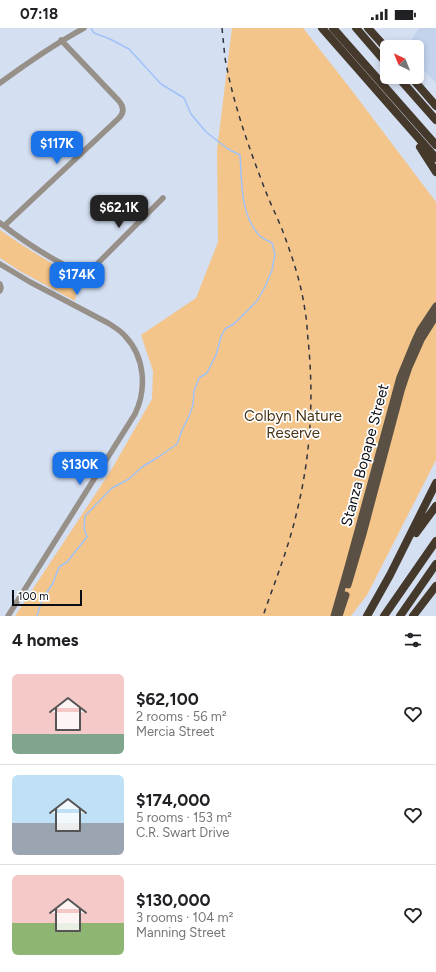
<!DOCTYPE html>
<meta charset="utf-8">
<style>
:root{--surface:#fff;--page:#f2f2f2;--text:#202124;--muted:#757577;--line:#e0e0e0;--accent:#1a73e8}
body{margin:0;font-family:Figtree,sans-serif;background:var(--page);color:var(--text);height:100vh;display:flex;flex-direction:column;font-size:15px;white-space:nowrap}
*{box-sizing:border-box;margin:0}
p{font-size:13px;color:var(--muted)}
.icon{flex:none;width:22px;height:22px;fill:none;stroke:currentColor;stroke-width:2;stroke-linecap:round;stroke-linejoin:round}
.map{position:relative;height:588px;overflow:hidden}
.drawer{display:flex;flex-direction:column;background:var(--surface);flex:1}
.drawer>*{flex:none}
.needle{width:26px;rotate:317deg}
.tools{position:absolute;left:380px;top:12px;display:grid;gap:8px}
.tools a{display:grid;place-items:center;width:44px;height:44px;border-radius:6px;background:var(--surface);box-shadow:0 2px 6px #0003;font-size:20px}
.scale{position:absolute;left:12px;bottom:10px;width:70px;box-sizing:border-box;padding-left:4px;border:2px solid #0a0d13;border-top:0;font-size:11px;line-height:14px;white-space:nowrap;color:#0a0d13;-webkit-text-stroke:3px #fff;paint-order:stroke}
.price{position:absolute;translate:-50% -34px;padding:0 9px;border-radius:8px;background:var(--accent);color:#fff;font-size:13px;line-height:26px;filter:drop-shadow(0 1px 2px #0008)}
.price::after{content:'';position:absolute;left:50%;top:24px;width:12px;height:9px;margin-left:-6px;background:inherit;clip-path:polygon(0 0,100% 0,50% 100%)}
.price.selected{background:#222;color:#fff}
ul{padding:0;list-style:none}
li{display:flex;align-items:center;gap:12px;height:100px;padding:0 12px}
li+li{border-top:1px solid var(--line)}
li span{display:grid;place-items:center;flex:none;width:112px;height:80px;border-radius:6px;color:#555}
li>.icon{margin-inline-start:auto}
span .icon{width:48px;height:48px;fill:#fffc;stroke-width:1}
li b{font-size:17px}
h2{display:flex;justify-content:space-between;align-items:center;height:48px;padding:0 12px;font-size:17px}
.status{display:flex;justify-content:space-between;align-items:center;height:28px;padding:0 20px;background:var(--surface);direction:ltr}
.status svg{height:11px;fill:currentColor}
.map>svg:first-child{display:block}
.built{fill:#c3d3ec}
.green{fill:#f4c58a}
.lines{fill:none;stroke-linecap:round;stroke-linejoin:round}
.stream{stroke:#a0c2f8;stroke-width:1.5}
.minor{stroke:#969088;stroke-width:5.5}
.major{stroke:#5a5043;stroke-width:7}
.highway{stroke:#45392b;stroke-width:8}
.rail{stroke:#30343d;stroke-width:1.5;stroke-dasharray:5 5;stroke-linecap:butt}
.labels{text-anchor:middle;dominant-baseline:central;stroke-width:3.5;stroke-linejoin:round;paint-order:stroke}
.park-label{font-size:15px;fill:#493315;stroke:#fff}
.street-label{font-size:15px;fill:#0a0d13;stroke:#fff}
</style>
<div class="status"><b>07:18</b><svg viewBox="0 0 49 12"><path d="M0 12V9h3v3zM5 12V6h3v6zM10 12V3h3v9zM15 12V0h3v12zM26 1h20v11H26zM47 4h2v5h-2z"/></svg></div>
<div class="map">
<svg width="436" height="588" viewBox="0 0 436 588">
<rect width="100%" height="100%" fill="#d4dff2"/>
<path class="built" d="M 419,0 L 436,0 L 436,55 L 417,35 L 417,19 L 407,19 Z"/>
<path class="green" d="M 232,0 L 303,0 L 353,64 L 436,174 L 436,432 L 367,567 L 351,588 L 15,588 L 110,444 L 152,371 L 153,343 L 141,307 L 196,270 L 218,214 L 217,122 Z
M 0,202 C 26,220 51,236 79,250 L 75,273 L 20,243 L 0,230 Z"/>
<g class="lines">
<path class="stream" d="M 37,588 L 42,572 L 53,555 L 59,539 L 67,534 L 87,509 L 84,500 L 85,488 L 112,460 L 129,451 L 142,439 L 160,428 L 177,416 L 182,402 L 189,388 L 193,377 L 194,363 L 199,350 L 207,345 L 216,327 L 221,309 L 225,301 L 235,295 L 257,273 L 265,259 L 272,242 L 275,226 L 272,215 C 268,213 263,211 259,207 C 240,186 242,154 240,127 L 228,121 L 206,104 L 191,86 L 184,70 L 161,56 L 129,21 L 110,11 L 94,5 L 91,0"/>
<path class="minor" d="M 0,55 C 27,35 55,16 84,0
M 0,195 C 18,209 37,222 57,233 C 64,236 71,242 79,243 C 86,243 91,240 96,237 L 163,170
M 4,198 L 119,90 C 124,85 124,79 119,73 L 61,12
M 0,236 L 30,254 L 108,295 C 114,299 120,302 125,308 C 145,329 147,361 135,386 L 8,588
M 0,256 L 1,260 L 0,263"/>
<path class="major" d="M 348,557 L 363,506 L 401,363 L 409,339 L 421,312 L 436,288
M 334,588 L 348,539 L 400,349 L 414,315 L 420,302 L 436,278
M 339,588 L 346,567"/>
<path class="highway" d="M 322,0 L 436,130
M 333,0 L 436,117
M 356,0 L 387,36
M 368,0 L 387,21
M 398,49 L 436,92
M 411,49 L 436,78
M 420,119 L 436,144
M 416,505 L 436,478
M 367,588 L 390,547 L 436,455
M 384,588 L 436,513
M 400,588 L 436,536
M 413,588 L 436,558"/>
<path class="rail" d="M 222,0 C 223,10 224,20 225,30 C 233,75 248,117 264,159 C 271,178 281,196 287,215 C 295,237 302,260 305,283 C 307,292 307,302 308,311 C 314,369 311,426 297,483 C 289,519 275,553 263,588"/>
</g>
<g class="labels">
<g class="park-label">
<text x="293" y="388">Colbyn Nature<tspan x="293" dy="17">Reserve</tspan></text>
</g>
<g class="street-label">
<text transform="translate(365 427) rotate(-75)">Stanza Bopape Street</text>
</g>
</g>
</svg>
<div class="tools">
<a><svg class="needle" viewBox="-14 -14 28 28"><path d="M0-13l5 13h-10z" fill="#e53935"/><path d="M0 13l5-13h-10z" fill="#757577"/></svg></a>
</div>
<div class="scale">100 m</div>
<b class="price" style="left:57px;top:137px">$117K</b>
<b class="price selected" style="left:119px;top:201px">$62.1K</b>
<b class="price" style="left:77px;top:268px">$174K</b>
<b class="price" style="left:80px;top:458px">$130K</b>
</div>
<section class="drawer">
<h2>4 homes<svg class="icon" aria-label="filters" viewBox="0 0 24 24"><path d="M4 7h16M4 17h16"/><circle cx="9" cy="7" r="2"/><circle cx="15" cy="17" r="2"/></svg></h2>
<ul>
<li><span style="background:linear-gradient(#f6c9c9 75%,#7fa58c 0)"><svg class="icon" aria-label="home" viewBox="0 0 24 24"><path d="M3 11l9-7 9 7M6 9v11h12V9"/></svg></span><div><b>$62,100</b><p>2 rooms · 56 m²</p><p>Mercia Street</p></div><svg class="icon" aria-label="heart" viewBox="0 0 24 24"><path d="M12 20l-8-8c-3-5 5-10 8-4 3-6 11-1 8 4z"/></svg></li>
<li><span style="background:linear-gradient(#bfe0f5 60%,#9aa5b1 0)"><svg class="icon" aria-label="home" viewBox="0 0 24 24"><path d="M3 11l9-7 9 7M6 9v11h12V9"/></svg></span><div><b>$174,000</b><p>5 rooms · 153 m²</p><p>C.R. Swart Drive</p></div><svg class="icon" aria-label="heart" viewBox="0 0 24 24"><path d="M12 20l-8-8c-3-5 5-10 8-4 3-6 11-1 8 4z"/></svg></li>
<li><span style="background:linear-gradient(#f6c9c9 60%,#8fb573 0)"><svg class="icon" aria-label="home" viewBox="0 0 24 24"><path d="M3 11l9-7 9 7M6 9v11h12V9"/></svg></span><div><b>$130,000</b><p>3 rooms · 104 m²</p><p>Manning Street</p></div><svg class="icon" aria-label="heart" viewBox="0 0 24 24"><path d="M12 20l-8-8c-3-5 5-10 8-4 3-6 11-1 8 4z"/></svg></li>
</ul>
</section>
